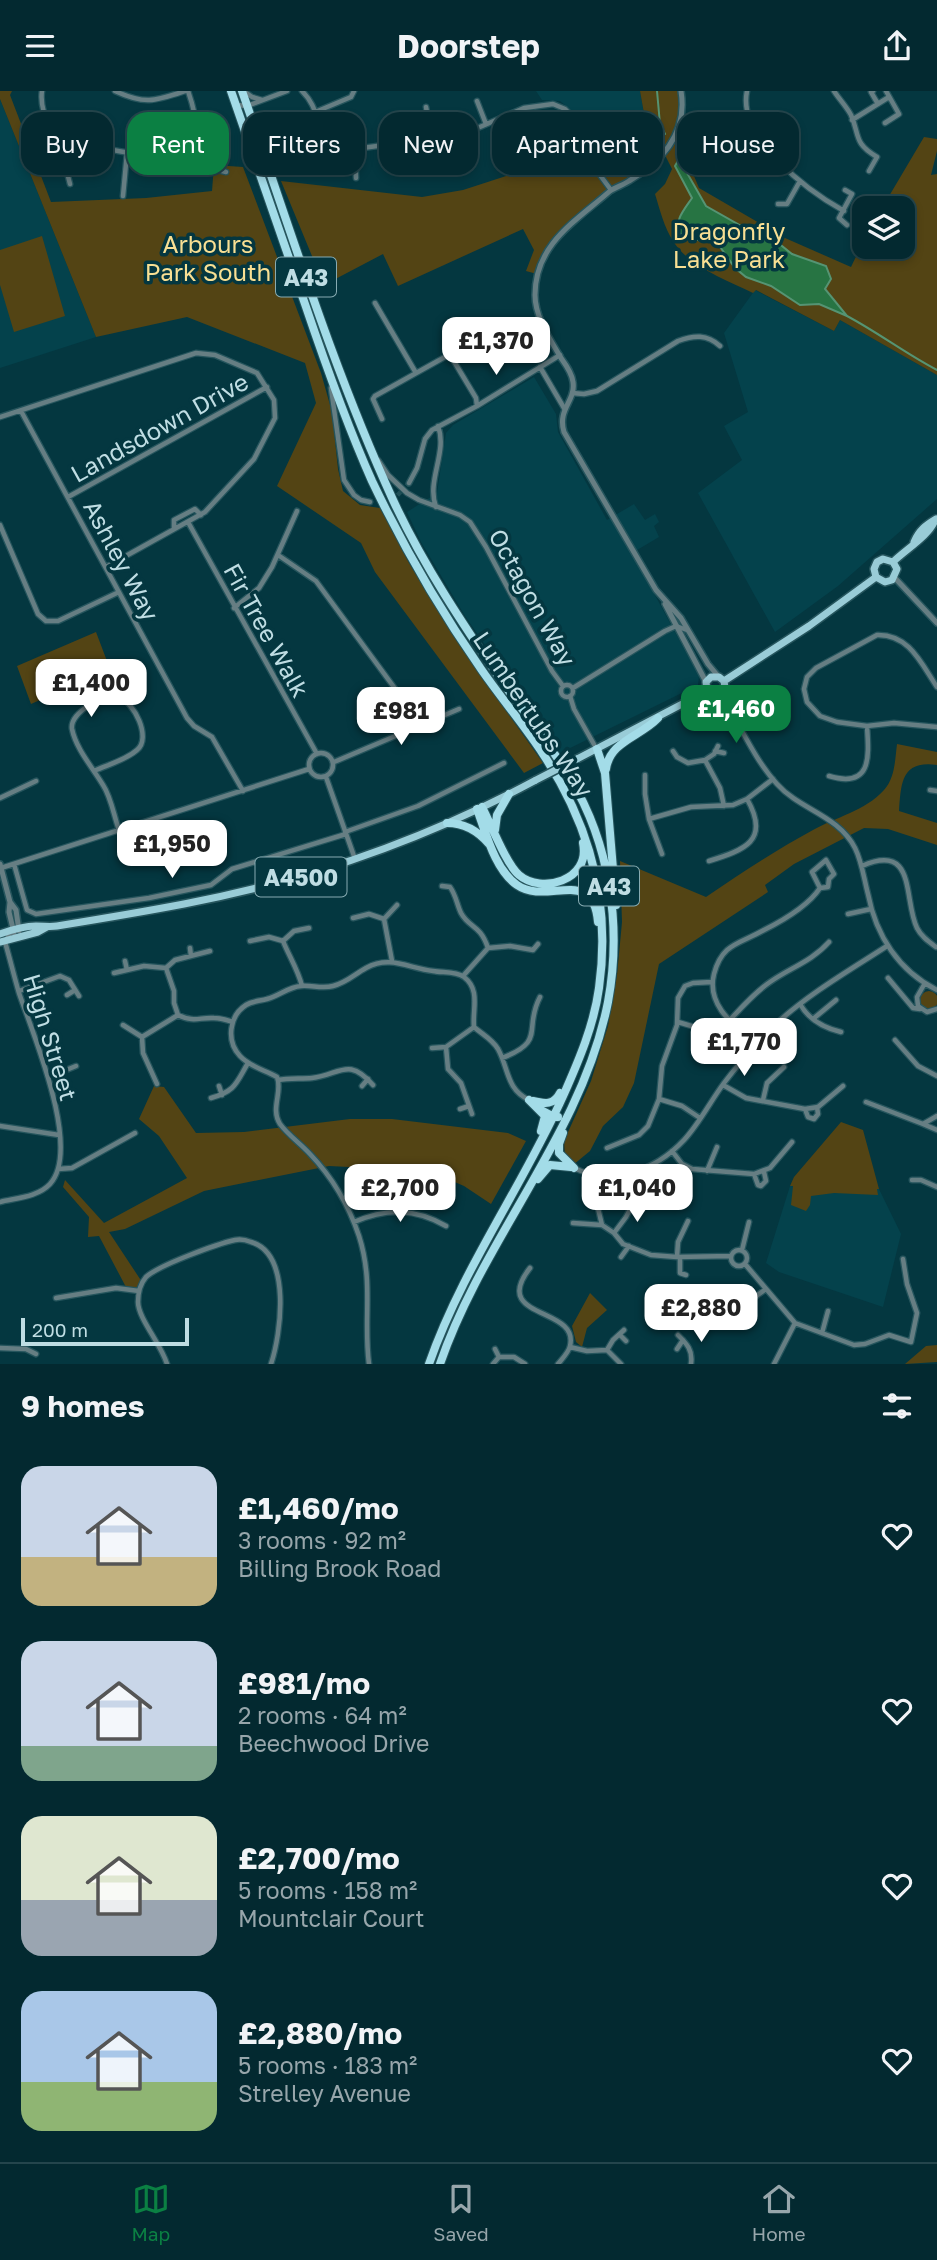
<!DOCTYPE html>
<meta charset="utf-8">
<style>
:root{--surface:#032930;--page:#11353c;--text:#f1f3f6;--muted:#97a6ab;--line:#24454c;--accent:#0b8043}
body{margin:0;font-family:"Golos Text",sans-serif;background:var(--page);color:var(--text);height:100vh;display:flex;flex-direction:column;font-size:26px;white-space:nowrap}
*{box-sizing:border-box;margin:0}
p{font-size:23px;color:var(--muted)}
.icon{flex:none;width:38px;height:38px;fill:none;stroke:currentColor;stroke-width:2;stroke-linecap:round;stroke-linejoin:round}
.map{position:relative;height:1273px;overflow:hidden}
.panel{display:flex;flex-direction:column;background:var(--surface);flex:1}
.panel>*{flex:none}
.banner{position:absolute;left:21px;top:21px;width:896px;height:63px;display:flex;gap:14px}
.buttons{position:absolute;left:852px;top:105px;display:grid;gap:14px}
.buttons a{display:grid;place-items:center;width:63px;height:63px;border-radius:14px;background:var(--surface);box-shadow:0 4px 10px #0003,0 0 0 2px var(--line);font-size:35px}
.scale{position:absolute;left:21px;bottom:18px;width:168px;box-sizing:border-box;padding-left:7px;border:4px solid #bfdde3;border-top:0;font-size:19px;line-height:24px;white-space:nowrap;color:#bfdde3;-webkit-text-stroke:5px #043740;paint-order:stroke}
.price{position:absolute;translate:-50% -60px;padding:0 16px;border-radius:14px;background:#fff;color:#222;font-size:23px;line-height:46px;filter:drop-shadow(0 2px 4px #0008)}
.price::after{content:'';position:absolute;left:50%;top:42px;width:21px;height:16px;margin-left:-10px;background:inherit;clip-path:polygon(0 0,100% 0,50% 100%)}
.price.current{background:var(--accent);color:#fff}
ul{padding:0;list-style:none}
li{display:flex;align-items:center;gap:21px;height:175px;padding:0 21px}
li span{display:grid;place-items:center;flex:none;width:196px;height:140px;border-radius:21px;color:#555}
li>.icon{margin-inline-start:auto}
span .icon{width:84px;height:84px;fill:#fffc;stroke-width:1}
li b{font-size:30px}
h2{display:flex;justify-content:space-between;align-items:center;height:84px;padding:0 21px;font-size:30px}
.pill{padding:0 24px;border-radius:21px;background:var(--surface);box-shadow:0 4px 10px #0003,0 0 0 2px var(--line);font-size:24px;line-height:63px}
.pill.current{background:var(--accent);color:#fff}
header{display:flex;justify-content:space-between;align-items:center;height:91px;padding:0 21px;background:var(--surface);font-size:32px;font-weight:700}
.tab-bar{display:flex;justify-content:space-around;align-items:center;height:98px;border-top:2px solid var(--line);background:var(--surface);font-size:19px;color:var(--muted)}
.tab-bar a{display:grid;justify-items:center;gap:4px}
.tab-bar .current{color:var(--accent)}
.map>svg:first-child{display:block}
.built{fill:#04424c}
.green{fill:#534414}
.water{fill:#277443;stroke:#559473;stroke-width:2}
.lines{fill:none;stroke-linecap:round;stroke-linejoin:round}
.stream{stroke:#559473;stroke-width:2}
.minor-tunnel{stroke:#205058;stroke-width:4.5;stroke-dasharray:4.5 2;stroke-linecap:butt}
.minor-casing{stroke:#26555d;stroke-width:7}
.tertiary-casing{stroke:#26555d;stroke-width:8}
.primary-casing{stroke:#26555d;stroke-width:10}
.trunk-casing{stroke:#26555d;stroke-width:10}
.minor{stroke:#667e83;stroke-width:4.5}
.tertiary{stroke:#667e83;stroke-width:5}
.primary{stroke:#99ccd7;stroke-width:7}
.trunk{stroke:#a3dce8;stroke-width:8}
.primary-bridge-casing{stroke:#26555d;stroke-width:10;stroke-linecap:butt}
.primary-bridge{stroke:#99ccd7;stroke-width:7}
.labels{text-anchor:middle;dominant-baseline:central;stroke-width:7;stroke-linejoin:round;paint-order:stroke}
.shield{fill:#043740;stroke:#87abb2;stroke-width:2}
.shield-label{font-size:23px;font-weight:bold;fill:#bfdde3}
.park-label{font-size:24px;fill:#f8df93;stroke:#043740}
.street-label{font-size:24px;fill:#bfdde3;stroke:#043740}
</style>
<header><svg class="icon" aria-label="menu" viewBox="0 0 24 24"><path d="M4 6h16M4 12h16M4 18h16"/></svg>Doorstep<svg class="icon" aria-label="share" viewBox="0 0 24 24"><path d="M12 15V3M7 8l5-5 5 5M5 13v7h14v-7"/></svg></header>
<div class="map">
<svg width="937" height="1273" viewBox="0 0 937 1273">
<rect width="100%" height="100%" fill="#043740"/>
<path class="built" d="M 536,0 L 640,0 L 648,45 L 599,66 L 577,24 L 560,10 L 542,9 Z
M 0,8 L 96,246 L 0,277 Z
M 755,199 L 834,240 L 840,229 L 937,284 L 937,408 L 838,495 L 775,541 L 698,402 L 742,369 L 724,335 L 748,321 L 724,242 Z
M 534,286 L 556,323 L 558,341 L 607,429 L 634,413 L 645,429 L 655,423 L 659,431 L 654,435 L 659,446 L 632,462 L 699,585 L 698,594 L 560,662 L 465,525 L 421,451 L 407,421 L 437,402 L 446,342 L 453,334 Z
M 790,1095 L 879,1098 L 901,1143 L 883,1216 L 779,1181 L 766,1172 Z"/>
<path class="green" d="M 0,0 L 12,0 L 10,4 L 51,111 L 146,107 L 212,100 L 214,74 L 243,76 L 321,282 L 332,321 L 338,378 L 343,400 L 360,414 L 380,417 L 409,472 L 456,549 L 543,672 L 524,682 L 375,481 L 361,452 L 277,395 L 316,312 L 305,272 L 187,226 L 96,246 L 0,8 Z
M 640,0 L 681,0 L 682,31 L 689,73 L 699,97 L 785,147 L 851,176 L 864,149 L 864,156 L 903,156 L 903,117 L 882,117 L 924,46 L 937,48 L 937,60 L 931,84 L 937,83 L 937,284 L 840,229 L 834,240 L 756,199 L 753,202 C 727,189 689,176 673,150 C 664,136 660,119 655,103 L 665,93 L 672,78 L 664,62 L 611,99 L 562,140 L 537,183 L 526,180 L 534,159 L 523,138 L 398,195 L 383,163 L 324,194 L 281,90 L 422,106 L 463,99 L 586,59 L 593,73 L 599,66 L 648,45 Z
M 42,145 L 65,225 L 14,241 L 0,194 L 0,159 Z
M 96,541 L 110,578 L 31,613 L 17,575 Z
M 897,653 L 937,661 L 937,674 C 901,669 901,693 899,720 L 937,732 L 937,754 L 888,738 L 864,737 L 794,773 L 765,794 L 768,801 L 659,873 L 634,992 L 623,1016 L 603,1035 L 590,1060 L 573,1074 L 565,1066 L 564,1050 L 591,990 L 608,935 L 617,884 L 622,831 L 620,770 L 706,806 C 741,782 776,759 813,739 C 836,726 865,720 884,699 C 895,687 895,669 897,653 Z
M920 909a9 9 0 1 1 18 0a9 9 0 1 1-18 0Z
M 154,995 L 164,996 L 196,1042 L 244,1041 L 350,1028 L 392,1028 L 508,1042 L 526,1050 L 491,1113 L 464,1095 L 429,1080 L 329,1075 L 204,1100 L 125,1138 L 109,1141 L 142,1191 L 139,1200 L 127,1198 L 99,1145 L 88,1146 L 89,1126 L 63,1096 L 65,1089 L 104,1132 L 187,1087 L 159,1045 L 139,1028 Z
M 841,1031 L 863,1039 L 879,1098 L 877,1098 L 878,1104 L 834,1102 L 811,1105 L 810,1114 L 806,1120 L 791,1114 L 793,1095 L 790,1095 L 794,1086 Z
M 590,1202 L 607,1219 L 587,1237 L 582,1256 L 576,1251 L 572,1235 Z
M 937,1254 L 937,1271 L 905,1273 L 926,1255 Z"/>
<path class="water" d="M 679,68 L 706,115 L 752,141 L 772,147 L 792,163 L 826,175 L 831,188 L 825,198 L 847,225 L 819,213 L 800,214 L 771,195 L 746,186 L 735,177 L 713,146 L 701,150 L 680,143 C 674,129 684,119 692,107 L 675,75 Z"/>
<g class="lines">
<path class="stream" d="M 657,0 L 660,33 L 665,43
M 847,225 C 879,242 906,263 937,279"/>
<path class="minor-tunnel" d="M 393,409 L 409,392"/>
<g class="minor-casing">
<path id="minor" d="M 42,0 C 40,12 45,30 53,41 C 64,55 96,56 113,59 C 170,70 215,77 188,0
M 115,0 C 145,14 155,10 185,0
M 302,0 C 327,25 306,45 355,58 L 451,45 L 473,39 L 524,17 L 553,13 L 565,18 L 575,28 L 586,59 L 597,80 L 611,99
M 747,0 C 737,47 808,100 844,120
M 834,0 C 839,8 846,15 851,24 C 860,44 853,52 877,66 L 869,80
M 873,0 L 871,1 L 878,13
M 245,1 L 252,6 L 262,9
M 477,10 L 486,33
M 237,14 L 247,15 L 287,0
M 426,16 L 432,48
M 313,22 L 351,6 L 354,0
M 512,22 L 518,50
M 852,29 L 889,6
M 885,32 L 899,23 L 886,0
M 720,44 L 726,56
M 451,46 L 461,75
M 298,49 L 322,40
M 69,50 L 63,66 L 70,93
M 701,50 L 751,32
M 355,58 L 356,87
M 185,61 C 198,74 208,77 226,81
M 770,61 L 792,38
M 845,99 L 852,103 L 839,127 L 847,134
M 123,105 L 127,62
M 778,113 L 787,113 L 800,90
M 375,212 L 416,282
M 449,262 L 476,307 L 477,315
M 540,276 L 564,317
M 331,297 L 344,389 L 354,404 L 361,409 L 370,411
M 572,302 L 584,303 L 597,300 L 678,250 C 694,244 707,243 720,255
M 21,320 L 187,627 L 194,635 L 212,646 L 243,700
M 0,326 L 196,262 L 215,264 L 257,282 L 274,309 L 275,327 L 254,368 L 205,421 L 106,476
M 382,328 L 373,308 L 375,305 L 470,252
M 378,369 L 388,384 L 407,402 L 419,409 L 460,424 L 470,431 L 486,456 L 552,580 L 563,595
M 409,392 L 417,377 L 425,348 L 432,339 L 477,315 L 560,264
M 68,406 L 267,296
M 436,416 C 426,390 448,361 438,335
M 188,431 L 317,663
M 0,434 L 38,523 L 46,530 L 58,530 L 119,501
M 174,438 L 174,429 L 195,418 L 201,424
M 278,464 L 316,490 L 421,633
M 234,517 L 259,497 L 272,476 L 297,420
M561 600a6 6 0 1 1 12 0a6 6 0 1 1-12 0Z
M 937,596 C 921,572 909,543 877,544 L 816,577 L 807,586 L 804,598 L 807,611 L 820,625 L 837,631 L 867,635 L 894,632 L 937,636
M 573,597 L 665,540 L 676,535 L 687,539
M 720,603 C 740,632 753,667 777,693 C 800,719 838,724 855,757 C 862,771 864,788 868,803 C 876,845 899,880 937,899
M 570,605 L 574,618 L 596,657
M 673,660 L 677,666 L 688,672 L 705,669 L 720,697 L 724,715
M 715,660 L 724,662
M309 674a12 12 0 1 1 24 0a12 12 0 1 1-24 0Z
M 705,669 L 714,663 L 718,655
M 334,671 L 459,618
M 94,680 C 107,674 126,669 137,659 C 152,647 134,611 119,606 C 106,602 69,621 72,638 C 76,658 93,677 103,694 C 111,706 114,725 119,739
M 645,684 L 645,703 L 649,728 L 691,716 L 733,714 L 747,708 L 773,688
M 829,685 C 872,698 869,666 867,635
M 326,686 L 355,768
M 930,699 L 937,700
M 0,707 L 36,690
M 649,728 L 662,763
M 345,741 L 418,715 L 504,672
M 826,769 L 834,783 L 829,788 L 828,796 L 820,797 L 812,781 Z
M 709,770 C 744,759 771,750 747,708
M 14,773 L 27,819 L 36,823 L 149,807 L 211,794 L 232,778 L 346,743
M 862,775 C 917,751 903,808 917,837 C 921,845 928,850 936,856
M 1,777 L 309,678
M 442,795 L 450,796 C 456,804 457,814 461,822 C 469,837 480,833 488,857 L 463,885
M 848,823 L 871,818
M 353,827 L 369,823 L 384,828 L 392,870
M 384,828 L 397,814
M 250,850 L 269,846 L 283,850 C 289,865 298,879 302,895
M 283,850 L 294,840 L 309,837
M 190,857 L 191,865
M 488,857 L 510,855 L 533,859 L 538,853
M 125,870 L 127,879
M 166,877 L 175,869 L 210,860
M 114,882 L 144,875 L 166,877 L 174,900 L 174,912 L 178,924
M 888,887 L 913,917 L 920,918
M 925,892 L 917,906 L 918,915 L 927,921 L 937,918
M 19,900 L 60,885 L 69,889 L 79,905
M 67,904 L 75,899
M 800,913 C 809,929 824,937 841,941
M 813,928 L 836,909
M 730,929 C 742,916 754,902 770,891 C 790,877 812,870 829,851
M 678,931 L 698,937 L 721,965
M 123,934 L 142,946
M 895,949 L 918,975 L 937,985
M 756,953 C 735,935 706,915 714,883 C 722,852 740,853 764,839 C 784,829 808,815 820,797
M 432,957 L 446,956
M 502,967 C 547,950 523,938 540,906
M 49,986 L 76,975
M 278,989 C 289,987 301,988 312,987 C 340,984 348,965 373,994
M 157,993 L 143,962 L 142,946 L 178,924 C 195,932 199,926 214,927 C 221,927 227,929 233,931
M 723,994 L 746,1007 L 805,1018 L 818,1016 L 843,995
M 219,995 L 222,1004
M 362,995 L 368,988
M 211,1007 C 236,1000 236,992 248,972
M 659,1008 L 682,1015 L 700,1027
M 763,1009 L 767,992 L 784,976
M 866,1011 L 923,1033 L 937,1025
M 460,1018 L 469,1015
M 805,1018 L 808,1026 L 814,1028 L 818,1023 L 817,1016
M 472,1023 L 461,992 L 448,978 L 446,956 L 474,936
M 923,1033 L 937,1039
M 0,1035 L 59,1044
M 607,1057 L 639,1044 L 648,1035 L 659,1008 L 662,975 L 677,934 L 678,907 L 685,895 L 693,892 L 712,891
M 672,1060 L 682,1073 L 692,1078 L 754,1083 L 770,1077 L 792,1051
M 572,1076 C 611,1096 655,1080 684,1049 C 699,1033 710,1011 724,992 C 740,971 758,951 777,932 C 810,902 850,879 887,855
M 58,1078 L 72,1077 L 135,1042
M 707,1080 L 717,1056
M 754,1083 L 758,1094 L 761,1095 L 766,1090 L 764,1081
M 598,1085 L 596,1109 L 602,1134 L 614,1142 L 623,1153 L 651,1164 L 677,1166 L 731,1165
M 912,1089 L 921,1089 L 937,1096
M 0,1111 C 16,1107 38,1106 50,1093 C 82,1058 33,943 19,902 C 14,885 10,868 5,851 L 12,839
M 354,1131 C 386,1117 415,1117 446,1135
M 573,1132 L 602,1134
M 614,1142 L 626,1126 L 636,1107
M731 1167a8 8 0 1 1 16 0a8 8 0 1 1-16 0Z
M 742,1159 L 749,1131
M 621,1166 L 629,1155
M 677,1166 L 678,1151 L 688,1130
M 680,1166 L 680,1182 L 686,1184
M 745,1173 L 795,1232 L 854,1254 L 865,1253 L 889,1244 L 911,1251 L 917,1222 L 907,1193 L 903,1168
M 530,1177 C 489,1229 580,1215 570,1255 C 569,1261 562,1268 558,1273
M 56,1207 L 116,1197 L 139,1200
M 740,1226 C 743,1213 755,1206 766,1198
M 822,1242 L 828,1220
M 620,1244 L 626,1250
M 678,1244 C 687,1253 693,1259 691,1273
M 570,1256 L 587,1260 L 607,1259 L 621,1273
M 0,1257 L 26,1258 L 36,1263
M 495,1258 L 499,1266
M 677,1258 L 683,1249
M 607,1259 L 613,1249 L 624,1239
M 167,1273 C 161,1253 138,1227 138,1211 C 138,1202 140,1193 146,1186 C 159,1174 217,1153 235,1149 C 240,1148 246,1149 251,1151 C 292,1163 281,1243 271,1273
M 369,1273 C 363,1228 374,1192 359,1145 C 349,1115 332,1086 310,1063 C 301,1053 288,1044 280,1033 C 270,1017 283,1001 277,986 C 265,979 250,976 240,965 C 226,950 229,925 246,914 C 252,910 260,910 267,908 C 279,905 288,896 301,895 C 312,894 322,898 333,895 C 346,892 355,883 366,877 C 390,864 408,877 433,880 C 443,882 455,880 464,886 C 481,899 472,919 474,936 C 483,944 492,948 498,958 C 509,978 506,998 529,1009
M 493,1273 L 499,1266 L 514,1266 L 525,1273
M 774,1273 L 795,1232"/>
</g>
<g class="tertiary-casing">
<path id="tertiary" d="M 681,0 C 688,42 663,70 629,90 C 623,94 616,96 610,100 C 576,130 535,153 535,204 C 535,226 550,248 561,267 C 566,274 572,282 573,291 C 576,310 557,318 564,341 L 656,499 L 681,527 L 708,573 L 718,585
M 894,486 L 937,532
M 665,513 L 706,591
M 0,773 L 10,811 L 9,821 L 14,842
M 10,811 L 16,819 L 19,840"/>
</g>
<g class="primary-casing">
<path id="primary" d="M 914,451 C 919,439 926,434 936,428
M 893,471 C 905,459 930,444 935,429
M 876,486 L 885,491 L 892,489 L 897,478 L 893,471
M 876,486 L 874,478 L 877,471 L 883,468 L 893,471
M 724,590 L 809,535 L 876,486
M 707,600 L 711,604 L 720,603 L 725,597 L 724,590
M 707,600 L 706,591 L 711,586 L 719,586 L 724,590
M 577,668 L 707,600
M 0,843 C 11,839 24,835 36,835 C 44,835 50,836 57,835 C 100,828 142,821 184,813 C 306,790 426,748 536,689
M 0,851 L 38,841 L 47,836"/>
</g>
<g class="trunk-casing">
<path id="trunk" d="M 231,0 C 256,71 280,142 305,213 C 325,272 346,332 372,390 C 403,455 440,519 481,578 C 501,607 524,634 543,663 C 590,734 611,812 599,897 C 594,934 579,969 564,1003 C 523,1095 462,1178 429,1273
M 242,0 C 290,137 332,276 393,409 C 423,474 464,535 505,595 C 527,625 551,655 570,687 C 610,753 622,835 608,911 C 582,1043 483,1147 440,1273
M 597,658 L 605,682 L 616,814
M 606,678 C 610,650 640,646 658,627
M 482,716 C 491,733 506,773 519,784 C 541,803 591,790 583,752
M 477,718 C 486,742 495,779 517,794 C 547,815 593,774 598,831
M 447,732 C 463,732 478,740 489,753
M 495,739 L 497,724 L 509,703
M 529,1009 L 545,1025 L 541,1040
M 533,1010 C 545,1013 554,1014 560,1002
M 541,1019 L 554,1026 L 558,1026
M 563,1042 L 559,1053 L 559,1062 L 574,1077
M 538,1088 L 550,1074 L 571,1076"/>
</g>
<use href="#minor" class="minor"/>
<use href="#tertiary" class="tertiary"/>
<use href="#primary" class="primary"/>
<use href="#trunk" class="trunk"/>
<g class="primary-bridge-casing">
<path id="primary-bridge" d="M 536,689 L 577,668"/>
</g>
<use href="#primary-bridge" class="primary-bridge"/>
</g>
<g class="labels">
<g class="shield">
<rect x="276" y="166.5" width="60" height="39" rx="5"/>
<rect x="255.5" y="766.5" width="91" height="39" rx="5"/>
<rect x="579" y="775.5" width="60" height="39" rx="5"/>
</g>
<g class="shield-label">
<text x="306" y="186">A43</text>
<text x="301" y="786">A4500</text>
<text x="609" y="795">A43</text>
</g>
<g class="park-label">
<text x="729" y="139">Dragonfly<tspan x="729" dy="28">Lake Park</tspan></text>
<text x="208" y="152">Arbours<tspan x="208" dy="28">Park South</tspan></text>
</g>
<g class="street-label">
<text transform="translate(159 336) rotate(-29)">Landsdown Drive</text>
<text transform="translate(122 469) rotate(62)">Ashley Way</text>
<text transform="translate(533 506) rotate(61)">Octagon Way</text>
<text transform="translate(267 539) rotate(61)">Fir Tree Walk</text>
<text transform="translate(534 623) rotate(56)">Lumbertubs Way</text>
<text transform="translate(51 946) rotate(73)">High Street</text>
</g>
</g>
</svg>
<div class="buttons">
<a><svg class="icon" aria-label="layers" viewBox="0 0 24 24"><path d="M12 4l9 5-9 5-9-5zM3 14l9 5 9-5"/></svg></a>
</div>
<div class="scale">200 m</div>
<b class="price" style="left:496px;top:286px">£1,370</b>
<b class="price" style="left:91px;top:628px">£1,400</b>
<b class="price current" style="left:736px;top:654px">£1,460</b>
<b class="price" style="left:401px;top:656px">£981</b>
<b class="price" style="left:172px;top:789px">£1,950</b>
<b class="price" style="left:744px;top:987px">£1,770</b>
<b class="price" style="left:400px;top:1133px">£2,700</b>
<b class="price" style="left:637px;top:1133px">£1,040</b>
<b class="price" style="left:701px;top:1253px">£2,880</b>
<div class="banner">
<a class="pill">Buy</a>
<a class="pill current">Rent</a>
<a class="pill">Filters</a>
<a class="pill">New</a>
<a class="pill">Apartment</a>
<a class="pill">House</a>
</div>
</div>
<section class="panel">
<h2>9 homes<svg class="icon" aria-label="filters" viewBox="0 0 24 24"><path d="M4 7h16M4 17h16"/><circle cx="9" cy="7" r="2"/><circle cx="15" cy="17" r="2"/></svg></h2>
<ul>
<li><span style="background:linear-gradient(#c9d6e8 65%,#c2b280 0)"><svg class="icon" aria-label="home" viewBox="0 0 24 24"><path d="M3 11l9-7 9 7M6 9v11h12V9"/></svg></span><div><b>£1,460/mo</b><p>3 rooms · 92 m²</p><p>Billing Brook Road</p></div><svg class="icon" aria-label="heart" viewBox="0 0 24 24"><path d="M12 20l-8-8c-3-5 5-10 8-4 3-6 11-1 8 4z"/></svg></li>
<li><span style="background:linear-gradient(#c9d6e8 75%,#7fa58c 0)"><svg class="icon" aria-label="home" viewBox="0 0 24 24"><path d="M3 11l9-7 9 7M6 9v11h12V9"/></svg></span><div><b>£981/mo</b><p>2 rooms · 64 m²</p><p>Beechwood Drive</p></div><svg class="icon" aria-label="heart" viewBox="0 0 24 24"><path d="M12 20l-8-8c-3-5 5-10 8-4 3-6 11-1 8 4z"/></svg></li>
<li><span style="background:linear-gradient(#dfe7d0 60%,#9aa5b1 0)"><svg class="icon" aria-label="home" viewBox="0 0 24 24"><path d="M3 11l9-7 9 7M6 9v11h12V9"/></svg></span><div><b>£2,700/mo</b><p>5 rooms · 158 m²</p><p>Mountclair Court</p></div><svg class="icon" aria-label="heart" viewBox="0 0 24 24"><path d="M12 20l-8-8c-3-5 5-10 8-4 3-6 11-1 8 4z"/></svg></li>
<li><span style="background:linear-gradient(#a9c7e8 65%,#8fb573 0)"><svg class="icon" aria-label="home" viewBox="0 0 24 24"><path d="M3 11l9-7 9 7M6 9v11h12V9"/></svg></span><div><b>£2,880/mo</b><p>5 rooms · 183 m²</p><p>Strelley Avenue</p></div><svg class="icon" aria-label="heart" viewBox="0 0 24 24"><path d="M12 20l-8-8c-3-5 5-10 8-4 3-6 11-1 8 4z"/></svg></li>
</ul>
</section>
<nav class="tab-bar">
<a class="current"><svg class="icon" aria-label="map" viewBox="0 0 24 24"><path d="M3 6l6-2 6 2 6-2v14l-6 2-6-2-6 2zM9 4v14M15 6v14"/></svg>Map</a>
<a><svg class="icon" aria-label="saved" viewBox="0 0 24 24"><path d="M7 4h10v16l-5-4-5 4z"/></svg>Saved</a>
<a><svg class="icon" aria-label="home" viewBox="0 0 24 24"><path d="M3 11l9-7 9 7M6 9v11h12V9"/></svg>Home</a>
</nav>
